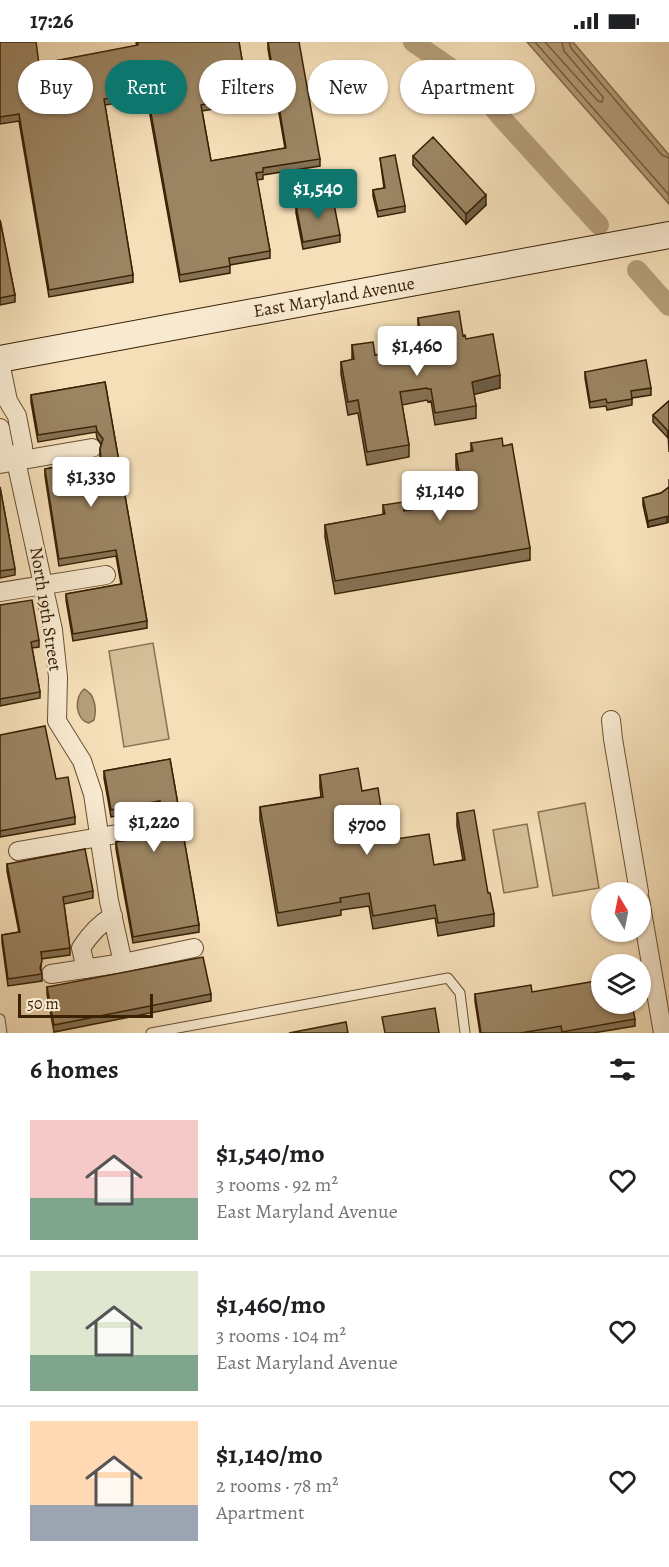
<!DOCTYPE html>
<meta charset="utf-8">
<style>
:root{--surface:#fff;--page:#f6f6f6;--text:#202124;--muted:#757577;--line:#e0e0e0;--accent:#0f766e}
body{margin:0;font-family:Alegreya,serif;background:var(--page);color:var(--text);height:100vh;display:flex;flex-direction:column;font-size:22px;white-space:nowrap}
*{box-sizing:border-box;margin:0}
p{font-size:20px;color:var(--muted)}
.icon{flex:none;width:33px;height:33px;fill:none;stroke:currentColor;stroke-width:2;stroke-linecap:round;stroke-linejoin:round}
.map{position:relative;height:991px;overflow:hidden}
.details{display:flex;flex-direction:column;background:var(--surface);flex:1}
.details>*{flex:none}
.top-card{position:absolute;left:18px;top:18px;width:633px;height:54px;display:flex;gap:12px}
.needle{width:39px;rotate:350deg}
.controls{position:absolute;left:591px;top:840px;display:grid;gap:12px}
.controls a{display:grid;place-items:center;width:60px;height:60px;border-radius:50%;background:var(--surface);box-shadow:0 2px 4px #0004;font-size:30px}
.scale{position:absolute;left:18px;bottom:15px;width:135px;box-sizing:border-box;padding-left:6px;border:3px solid #392104;border-top:0;font-size:16px;line-height:21px;white-space:nowrap;color:#392104;-webkit-text-stroke:4px #f8ead1;paint-order:stroke}
.price{position:absolute;translate:-50% -51px;padding:0 14px;border-radius:6px;background:#fff;color:#222;font-size:20px;line-height:39px;filter:drop-shadow(0 2px 3px #0008)}
.price::after{content:'';position:absolute;left:50%;top:36px;width:18px;height:14px;margin-left:-9px;background:inherit;clip-path:polygon(0 0,100% 0,50% 100%)}
.price.current{background:var(--accent);color:#fff}
ul{padding:0;list-style:none}
li{display:flex;align-items:center;gap:18px;height:150px;padding:0 30px}
li+li{border-top:2px solid var(--line)}
li span{display:grid;place-items:center;flex:none;width:168px;height:120px;border-radius:0px;color:#555}
li>.icon{margin-inline-start:auto}
span .icon{width:72px;height:72px;fill:#fffc;stroke-width:1}
li b{font-size:26px}
h2{display:flex;justify-content:space-between;align-items:center;height:72px;padding:0 30px;font-size:26px}
.tag{padding:0 21px;border-radius:27px;background:var(--surface);box-shadow:0 2px 4px #0004;font-size:21px;line-height:54px}
.tag.current{background:var(--accent);color:#fff}
.status{display:flex;justify-content:space-between;align-items:center;height:42px;padding:0 30px;background:var(--surface);direction:ltr}
.status svg{height:16px;fill:currentColor}
.map>svg:first-child{display:block}
.green{fill:#d5bf99;stroke:#87704e;stroke-width:1.5}
.water{fill:#b59e7b;stroke:#836c4b;stroke-width:1.5}
.lines{fill:none;stroke-linecap:round;stroke-linejoin:round}
.shore{stroke:#776040;stroke-width:1.5}
.canal{stroke:#b59e7b;stroke-width:20}
.lane-casing{stroke:#685031;stroke-width:11}
.street-casing{stroke:#685031;stroke-width:20}
.secondary-casing{stroke:#392104;stroke-width:28}
.lane{stroke:#f8ead1;stroke-width:9}
.street{stroke:#f8ead1;stroke-width:18}
.secondary{stroke:#f8ead1;stroke-width:26}
.wall{fill:#857254;stroke:#392104;stroke-width:1.5}
.shaded-wall{fill:#6c5c45;stroke:#392104;stroke-width:1.5}
.building{fill:#9b8462;stroke:#392104;stroke-width:1.5}
.labels{text-anchor:middle;dominant-baseline:central;stroke-width:5;stroke-linejoin:round;paint-order:stroke}
.street-label{font-size:18px;fill:#392104;stroke:#f8ead1}
</style>
<div class="status"><b>17:26</b><svg viewBox="0 0 49 12"><path d="M0 12V9h3v3zM5 12V6h3v6zM10 12V3h3v9zM15 12V0h3v12zM26 1h20v11H26zM47 4h2v5h-2z"/></svg></div>
<div class="map">
<svg width="669" height="991" viewBox="0 0 669 991">
<rect width="100%" height="100%" fill="#f5dfb8"/>
<filter id="stains"><feTurbulence type="fractalNoise" baseFrequency=".00333" numOctaves="4"/><feColorMatrix values="0 0 0 0 .2 0 0 0 0 .09 0 0 0 0 .02 0 0 0 .5 -.17"/></filter>
<radialGradient id="worn" r=".72"><stop offset=".6" stop-color="#630" stop-opacity="0"/><stop offset="1" stop-color="#630" stop-opacity=".3"/></radialGradient>
<path class="green" d="M 153,601 L 169,697 L 124,705 L 109,609 Z
M 585,761 L 599,846 L 553,854 L 538,770 Z
M 527,782 L 538,845 L 504,851 L 493,788 Z"/>
<path class="water" d="M 527,0 L 573,0 L 669,113 L 669,162 Z
M 84,647 C 95,652 97,667 94,678 L 89,681 C 75,678 74,655 84,647 Z"/>
<g class="lines">
<path class="shore" d="M 535,0 L 669,153
M 545,0 L 598,59 L 602,60 L 603,55 L 564,9 L 562,0
M 569,0 L 571,6 L 662,113 L 669,116"/>
<path class="canal" d="M 413,0 L 474,42 L 499,73 L 599,183
M 637,228 L 669,264"/>
<g class="lane-casing">
<path id="lane" d="M 0,977 L 2,991
M 151,991 L 448,936 L 460,951 L 465,991"/>
</g>
<g class="street-casing">
<path id="street" d="M 0,320 L 8,359 L 17,374 L 23,405 L 16,419
M 0,386 L 4,407 L 16,419 L 53,588 L 58,635 L 57,679 L 82,719 L 93,752 L 109,859 L 123,921
M 0,422 L 92,406
M 0,550 L 106,533
M 611,678 L 613,697 L 639,850
M 18,809 L 152,786
M 640,858 L 663,991
M 86,927 L 81,906 C 90,892 99,882 113,874
M 51,932 L 123,921 L 194,906"/>
</g>
<g class="secondary-casing">
<path id="secondary" d="M 0,317 L 669,193"/>
</g>
<use href="#lane" class="lane"/>
<use href="#street" class="street"/>
<use href="#secondary" class="secondary"/>
</g>
<path class="wall" d="M 0,0 L 39,22 L 137,4 L 136,0 L 239,0 L 248,54 L 248,61 L 202,69 L 211,119 L 285,106 L 268,7 L 268,0 L 320,117 L 320,124 L 263,133 L 263,137 L 257,138 L 270,209 L 270,216 L 230,223 L 230,231 L 180,240 L 147,56 L 105,63 L 133,233 L 133,240 L 49,255 L 19,79 L 0,82 Z
M 413,114 L 486,163 L 466,182 L 413,123 Z
M 380,116 L 405,164 L 405,170 L 378,175 L 373,154 L 373,148 L 384,146 Z
M 296,164 L 340,193 L 340,200 L 303,207 L 296,171 Z
M 0,178 L 15,253 L 15,260 L 0,263 Z
M 418,276 L 463,294 L 500,346 L 474,352 L 476,364 L 476,376 L 435,383 L 431,359 L 428,360 L 427,358 L 402,363 L 409,403 L 409,415 L 367,423 L 358,371 L 348,373 L 341,332 L 341,320 L 352,318 L 352,303 L 375,313 L 418,306 L 418,301 L 420,301 L 418,289 Z
M 585,330 L 651,346 L 651,353 L 632,356 L 632,363 L 607,368 L 606,364 L 590,366 L 585,336 Z
M 105,340 L 147,579 L 147,586 L 73,599 L 66,558 L 66,552 L 121,542 L 116,514 L 59,524 L 45,434 L 45,427 L 100,417 L 100,407 L 101,402 L 97,396 L 96,390 L 38,400 L 31,360 L 31,353 Z
M 669,359 L 668,396 L 653,380 L 653,373 Z
M 471,401 L 503,404 L 530,506 L 530,518 L 335,552 L 325,495 L 325,483 L 383,473 L 383,463 L 404,469 L 462,459 L 456,425 L 456,412 L 471,409 Z
M 669,437 L 669,480 L 648,485 L 643,463 L 643,456 L 661,451 L 669,445 Z
M 0,445 L 15,527 L 15,533 L 0,536 Z
M 0,563 L 39,598 L 39,605 L 32,606 L 40,650 L 40,656 L 0,664 Z
M 0,693 L 56,737 L 75,775 L 75,782 L 0,795 Z
M 170,717 L 199,883 L 199,890 L 133,901 L 116,807 L 116,800 L 164,792 L 163,784 L 160,766 L 111,775 L 104,736 L 104,729 Z
M 320,733 L 362,749 L 381,765 L 396,797 L 434,823 L 463,818 L 457,784 L 457,771 L 488,851 L 494,872 L 494,884 L 438,894 L 435,876 L 373,887 L 369,864 L 341,868 L 341,873 L 278,884 L 260,778 L 260,765 L 321,755 L 320,745 Z
M 7,822 L 93,849 L 93,856 L 64,862 L 70,906 L 70,913 L 41,917 L 41,929 L 42,932 L 42,939 L 8,944 L 2,900 L 2,893 L 19,890 L 7,829 Z
M 47,945 L 211,952 L 211,959 L 54,990 L 47,952 Z
M 532,950 L 635,977 L 635,984 L 593,991 L 480,991 L 475,959 L 475,952 Z"/>
<path class="shaded-wall" d="M 486,153 L 486,163 L 466,182 L 466,172 Z
M 500,333 L 500,346 L 472,353 L 472,340 Z
M 667,474 L 667,481 L 648,485 L 648,479 Z"/>
<path class="building" d="M 0,0 L 36,0 L 39,22 L 138,3 L 138,0 L 239,0 L 248,54 L 201,63 L 211,119 L 286,106 L 268,0 L 299,0 L 320,117 L 263,126 L 263,130 L 256,131 L 270,209 L 229,216 L 230,224 L 180,233 L 147,49 L 104,57 L 133,233 L 49,248 L 19,72 L 0,75 Z
M 433,95 L 486,153 L 466,172 L 413,114 Z
M 395,113 L 405,164 L 378,169 L 373,148 L 385,146 L 380,116 Z
M 333,157 L 340,193 L 303,200 L 296,164 Z
M 0,178 L 15,253 L 0,256 Z
M 459,269 L 463,294 L 465,293 L 466,297 L 493,292 L 500,333 L 472,340 L 476,364 L 435,371 L 431,347 L 428,347 L 427,346 L 400,350 L 409,403 L 367,410 L 358,358 L 348,360 L 341,320 L 354,317 L 352,303 L 373,300 L 375,313 L 419,305 L 418,301 L 422,301 L 418,276 Z
M 646,318 L 651,346 L 631,349 L 632,357 L 607,361 L 606,357 L 590,360 L 585,330 Z
M 105,340 L 147,579 L 73,592 L 66,552 L 122,542 L 116,508 L 59,517 L 45,427 L 101,417 L 100,407 L 103,397 L 97,389 L 96,384 L 38,393 L 31,353 Z
M 669,359 L 669,410 L 668,389 L 653,373 Z
M 502,396 L 503,404 L 512,402 L 530,506 L 335,539 L 325,483 L 385,472 L 383,463 L 403,460 L 404,469 L 464,459 L 456,412 L 473,409 L 471,401 Z
M 0,445 L 15,527 L 0,529 Z
M 669,445 L 669,474 L 648,479 L 643,456 L 661,451 Z
M 32,558 L 39,598 L 31,600 L 40,650 L 0,657 L 0,563 Z
M 45,684 L 56,737 L 68,735 L 75,775 L 0,789 L 0,693 Z
M 170,717 L 199,883 L 133,895 L 116,800 L 165,792 L 163,777 L 160,759 L 111,768 L 104,729 Z
M 358,726 L 362,749 L 378,746 L 381,765 L 391,764 L 396,797 L 429,792 L 434,823 L 465,818 L 457,771 L 474,768 L 488,851 L 490,851 L 494,872 L 438,881 L 435,863 L 373,874 L 369,851 L 340,856 L 341,860 L 278,871 L 260,765 L 323,755 L 320,733 Z
M 85,807 L 93,849 L 63,855 L 70,906 L 41,910 L 42,919 L 40,926 L 42,932 L 8,937 L 2,893 L 20,890 L 7,822 Z
M 203,915 L 211,952 L 54,983 L 47,945 Z
M 602,938 L 602,962 L 632,962 L 635,977 L 562,990 L 561,984 L 521,991 L 481,991 L 475,952 L 531,943 L 532,950 Z
M 435,966 L 439,991 L 385,991 L 382,975 Z
M 346,980 L 348,991 L 289,991 Z"/>
<g class="labels">
<g class="street-label">
<text transform="translate(334 255) rotate(-10)">East Maryland Avenue</text>
<text transform="translate(46 567) rotate(81)">North 19th Street</text>
</g>
</g>
<rect width="100%" height="100%" filter="url(#stains)"/>
<rect width="100%" height="100%" fill="url(#worn)"/>
</svg>
<div class="controls">
<a><svg class="needle" viewBox="-14 -14 28 28"><path d="M0-13l5 13h-10z" fill="#e53935"/><path d="M0 13l5-13h-10z" fill="#757577"/></svg></a>
<a><svg class="icon" aria-label="layers" viewBox="0 0 24 24"><path d="M12 4l9 5-9 5-9-5zM3 14l9 5 9-5"/></svg></a>
</div>
<div class="scale">50 m</div>
<b class="price current" style="left:318px;top:178px">$1,540</b>
<b class="price" style="left:417px;top:335px">$1,460</b>
<b class="price" style="left:91px;top:466px">$1,330</b>
<b class="price" style="left:440px;top:480px">$1,140</b>
<b class="price" style="left:154px;top:811px">$1,220</b>
<b class="price" style="left:367px;top:814px">$700</b>
<div class="top-card">
<a class="tag">Buy</a>
<a class="tag current">Rent</a>
<a class="tag">Filters</a>
<a class="tag">New</a>
<a class="tag">Apartment</a>
</div>
</div>
<section class="details">
<h2>6 homes<svg class="icon" aria-label="filters" viewBox="0 0 24 24"><path d="M4 7h16M4 17h16"/><circle cx="9" cy="7" r="2"/><circle cx="15" cy="17" r="2"/></svg></h2>
<ul>
<li><span style="background:linear-gradient(#f6c9c9 65%,#7fa58c 0)"><svg class="icon" aria-label="home" viewBox="0 0 24 24"><path d="M3 11l9-7 9 7M6 9v11h12V9"/></svg></span><div><b>$1,540/mo</b><p>3 rooms · 92 m²</p><p>East Maryland Avenue</p></div><svg class="icon" aria-label="heart" viewBox="0 0 24 24"><path d="M12 20l-8-8c-3-5 5-10 8-4 3-6 11-1 8 4z"/></svg></li>
<li><span style="background:linear-gradient(#dfe7d0 70%,#7fa58c 0)"><svg class="icon" aria-label="home" viewBox="0 0 24 24"><path d="M3 11l9-7 9 7M6 9v11h12V9"/></svg></span><div><b>$1,460/mo</b><p>3 rooms · 104 m²</p><p>East Maryland Avenue</p></div><svg class="icon" aria-label="heart" viewBox="0 0 24 24"><path d="M12 20l-8-8c-3-5 5-10 8-4 3-6 11-1 8 4z"/></svg></li>
<li><span style="background:linear-gradient(#ffd9b3 70%,#9aa5b1 0)"><svg class="icon" aria-label="home" viewBox="0 0 24 24"><path d="M3 11l9-7 9 7M6 9v11h12V9"/></svg></span><div><b>$1,140/mo</b><p>2 rooms · 78 m²</p><p>Apartment</p></div><svg class="icon" aria-label="heart" viewBox="0 0 24 24"><path d="M12 20l-8-8c-3-5 5-10 8-4 3-6 11-1 8 4z"/></svg></li>
</ul>
</section>
